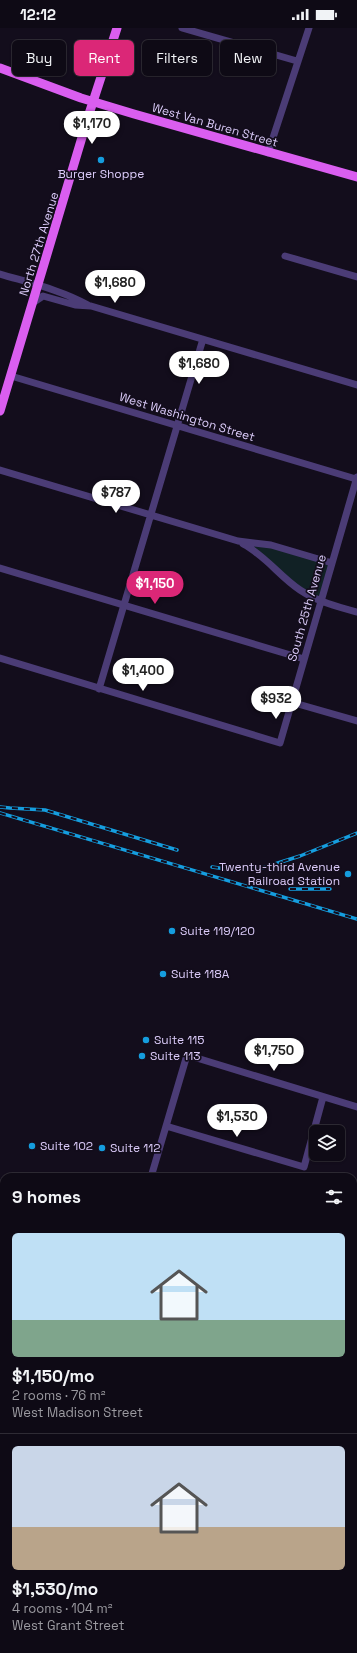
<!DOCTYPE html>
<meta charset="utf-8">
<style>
:root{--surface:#0e0a15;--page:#17131e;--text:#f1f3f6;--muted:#9b9aa0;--line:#2e2b34;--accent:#db2777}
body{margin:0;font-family:"Space Grotesk",sans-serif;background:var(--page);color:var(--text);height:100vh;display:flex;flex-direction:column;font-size:15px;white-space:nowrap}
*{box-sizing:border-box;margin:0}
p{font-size:13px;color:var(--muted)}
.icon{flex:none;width:22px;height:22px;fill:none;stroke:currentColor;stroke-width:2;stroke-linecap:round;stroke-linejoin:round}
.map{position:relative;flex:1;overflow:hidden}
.panel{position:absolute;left:0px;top:1145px;width:357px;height:480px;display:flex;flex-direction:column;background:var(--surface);border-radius:12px 12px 0 0;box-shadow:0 1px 3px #0004,0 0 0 1px var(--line)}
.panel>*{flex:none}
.banner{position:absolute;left:12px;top:12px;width:333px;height:36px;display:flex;gap:8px}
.tools{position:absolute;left:309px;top:1097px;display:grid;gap:8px}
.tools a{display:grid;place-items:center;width:36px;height:36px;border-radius:6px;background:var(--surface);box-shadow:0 1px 3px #0004,0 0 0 1px var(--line);font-size:20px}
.price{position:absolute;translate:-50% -34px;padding:0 9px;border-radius:14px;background:#fff;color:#222;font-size:13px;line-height:26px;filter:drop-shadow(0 1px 2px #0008)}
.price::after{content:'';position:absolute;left:50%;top:24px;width:12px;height:9px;margin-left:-6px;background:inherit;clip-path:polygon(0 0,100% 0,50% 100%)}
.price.selected{background:var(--accent);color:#fff}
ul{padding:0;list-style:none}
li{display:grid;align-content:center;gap:8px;height:212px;padding:0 12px}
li+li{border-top:1px solid var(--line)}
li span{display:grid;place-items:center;height:124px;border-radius:6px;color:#555}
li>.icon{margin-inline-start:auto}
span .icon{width:72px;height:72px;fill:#fffc;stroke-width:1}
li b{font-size:17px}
h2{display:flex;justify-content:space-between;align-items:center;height:48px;padding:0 12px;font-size:17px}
.tag{padding:0 14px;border-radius:6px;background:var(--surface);box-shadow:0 1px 3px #0004,0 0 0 1px var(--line);font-size:14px;line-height:36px}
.tag.selected{background:var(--accent);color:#fff}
.status{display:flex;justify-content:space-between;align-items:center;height:28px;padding:0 20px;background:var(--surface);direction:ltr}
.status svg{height:11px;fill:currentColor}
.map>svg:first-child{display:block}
.green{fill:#112125}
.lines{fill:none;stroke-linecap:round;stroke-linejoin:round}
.minor{stroke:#4b3c76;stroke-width:7}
.major{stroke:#da5ef0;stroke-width:9}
.rail-casing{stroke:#159dde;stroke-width:3.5}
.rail{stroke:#130d1c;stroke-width:2;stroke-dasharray:6;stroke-linecap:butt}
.poi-dot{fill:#159dde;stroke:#130d1c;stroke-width:1.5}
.labels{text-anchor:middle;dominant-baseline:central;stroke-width:3.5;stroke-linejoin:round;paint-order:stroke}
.street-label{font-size:12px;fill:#dcccfa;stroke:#130d1c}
.poi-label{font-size:12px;fill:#dcccfa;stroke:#130d1c;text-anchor:start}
</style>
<div class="status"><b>12:12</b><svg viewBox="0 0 49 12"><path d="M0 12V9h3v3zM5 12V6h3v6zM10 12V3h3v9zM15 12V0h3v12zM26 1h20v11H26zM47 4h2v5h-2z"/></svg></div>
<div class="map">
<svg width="357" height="1625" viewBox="0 0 357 1625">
<rect width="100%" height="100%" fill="#130d1c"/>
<path class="green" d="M 238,513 L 258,516 L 332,535 L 321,572 L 309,567 Z"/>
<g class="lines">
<path class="minor" d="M 182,0 L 297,33
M 268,125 L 309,0
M 285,228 L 357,249
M 0,246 C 30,255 61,262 88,277
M 34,274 L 43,268 L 75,277 L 91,278 L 357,357
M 11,348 L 356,451
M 0,442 L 238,513 L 271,517 L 332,535
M 243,516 C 266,528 279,548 300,562 C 316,573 338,579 357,584
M 0,540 L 304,631
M 0,630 L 280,715 L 357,449
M 99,661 L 203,311
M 291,674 L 357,693
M 166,1098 L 304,1139 L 323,1069
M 151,1149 L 187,1027 L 357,1079
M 353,1239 L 357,1241
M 353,1357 L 357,1358
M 353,1450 L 357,1451
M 353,1542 L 357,1544
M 15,1625 L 16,1621
M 202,1625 L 203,1621"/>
<path class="major" d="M 0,40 L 81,70 L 134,86 L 357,149
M 0,383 L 89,86 L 117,0
M 0,1524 L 4,1525
M 311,1623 L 328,1622 L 339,1625"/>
<g class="rail-casing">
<path id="rail" d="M 0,779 L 10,780 L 45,782 L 177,822
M 0,785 L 357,891
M 212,839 L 233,842 L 262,840 L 300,828 L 357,805
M 290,861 L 330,861"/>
</g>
<use href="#rail" class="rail"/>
</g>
<g class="poi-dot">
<circle cx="101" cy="132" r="4"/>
<circle cx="348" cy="846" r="4"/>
<circle cx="172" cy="903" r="4"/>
<circle cx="163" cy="946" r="4"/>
<circle cx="146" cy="1012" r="4"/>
<circle cx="142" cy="1028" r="4"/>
<circle cx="32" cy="1118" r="4"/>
<circle cx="102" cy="1120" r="4"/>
</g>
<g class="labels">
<g class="street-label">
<text transform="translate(215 97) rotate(16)">West Van Buren Street</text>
<text transform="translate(39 216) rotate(-73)">North 27th Avenue</text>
<text transform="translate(187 389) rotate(17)">West Washington Street</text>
<text transform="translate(307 580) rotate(-74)">South 25th Avenue</text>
</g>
<g class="poi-label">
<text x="101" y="146" text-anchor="middle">Burger Shoppe</text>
<text x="340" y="839" text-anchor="end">Twenty-third Avenue<tspan x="340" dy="14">Railroad Station</tspan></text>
<text x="180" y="903">Suite 119/120</text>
<text x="171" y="946">Suite 118A</text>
<text x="154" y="1012">Suite 115</text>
<text x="150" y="1028">Suite 113</text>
<text x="40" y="1118">Suite 102</text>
<text x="110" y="1120">Suite 112</text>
</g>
</g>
</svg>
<div class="tools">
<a><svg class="icon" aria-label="layers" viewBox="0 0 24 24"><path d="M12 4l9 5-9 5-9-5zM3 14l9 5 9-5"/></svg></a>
</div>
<b class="price" style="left:92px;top:117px">$1,170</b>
<b class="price" style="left:115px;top:276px">$1,680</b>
<b class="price" style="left:199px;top:357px">$1,680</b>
<b class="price" style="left:116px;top:486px">$787</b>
<b class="price selected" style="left:155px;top:577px">$1,150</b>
<b class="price" style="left:143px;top:664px">$1,400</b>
<b class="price" style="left:276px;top:692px">$932</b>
<b class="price" style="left:274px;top:1044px">$1,750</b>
<b class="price" style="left:237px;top:1110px">$1,530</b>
<div class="banner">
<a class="tag">Buy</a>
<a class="tag selected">Rent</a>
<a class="tag">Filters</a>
<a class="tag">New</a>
</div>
<section class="panel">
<h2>9 homes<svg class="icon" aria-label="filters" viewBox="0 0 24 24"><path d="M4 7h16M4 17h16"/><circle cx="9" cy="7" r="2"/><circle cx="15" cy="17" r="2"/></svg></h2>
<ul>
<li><span style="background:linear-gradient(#bfe0f5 70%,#7fa58c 0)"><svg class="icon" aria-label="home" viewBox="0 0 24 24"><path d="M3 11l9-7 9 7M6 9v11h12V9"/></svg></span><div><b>$1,150/mo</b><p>2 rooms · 76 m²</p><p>West Madison Street</p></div></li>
<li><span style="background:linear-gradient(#c9d6e8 65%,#b9a48a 0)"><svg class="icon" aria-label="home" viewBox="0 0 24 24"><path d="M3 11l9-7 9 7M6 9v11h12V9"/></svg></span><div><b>$1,530/mo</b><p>4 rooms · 104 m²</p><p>West Grant Street</p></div></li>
</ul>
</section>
</div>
